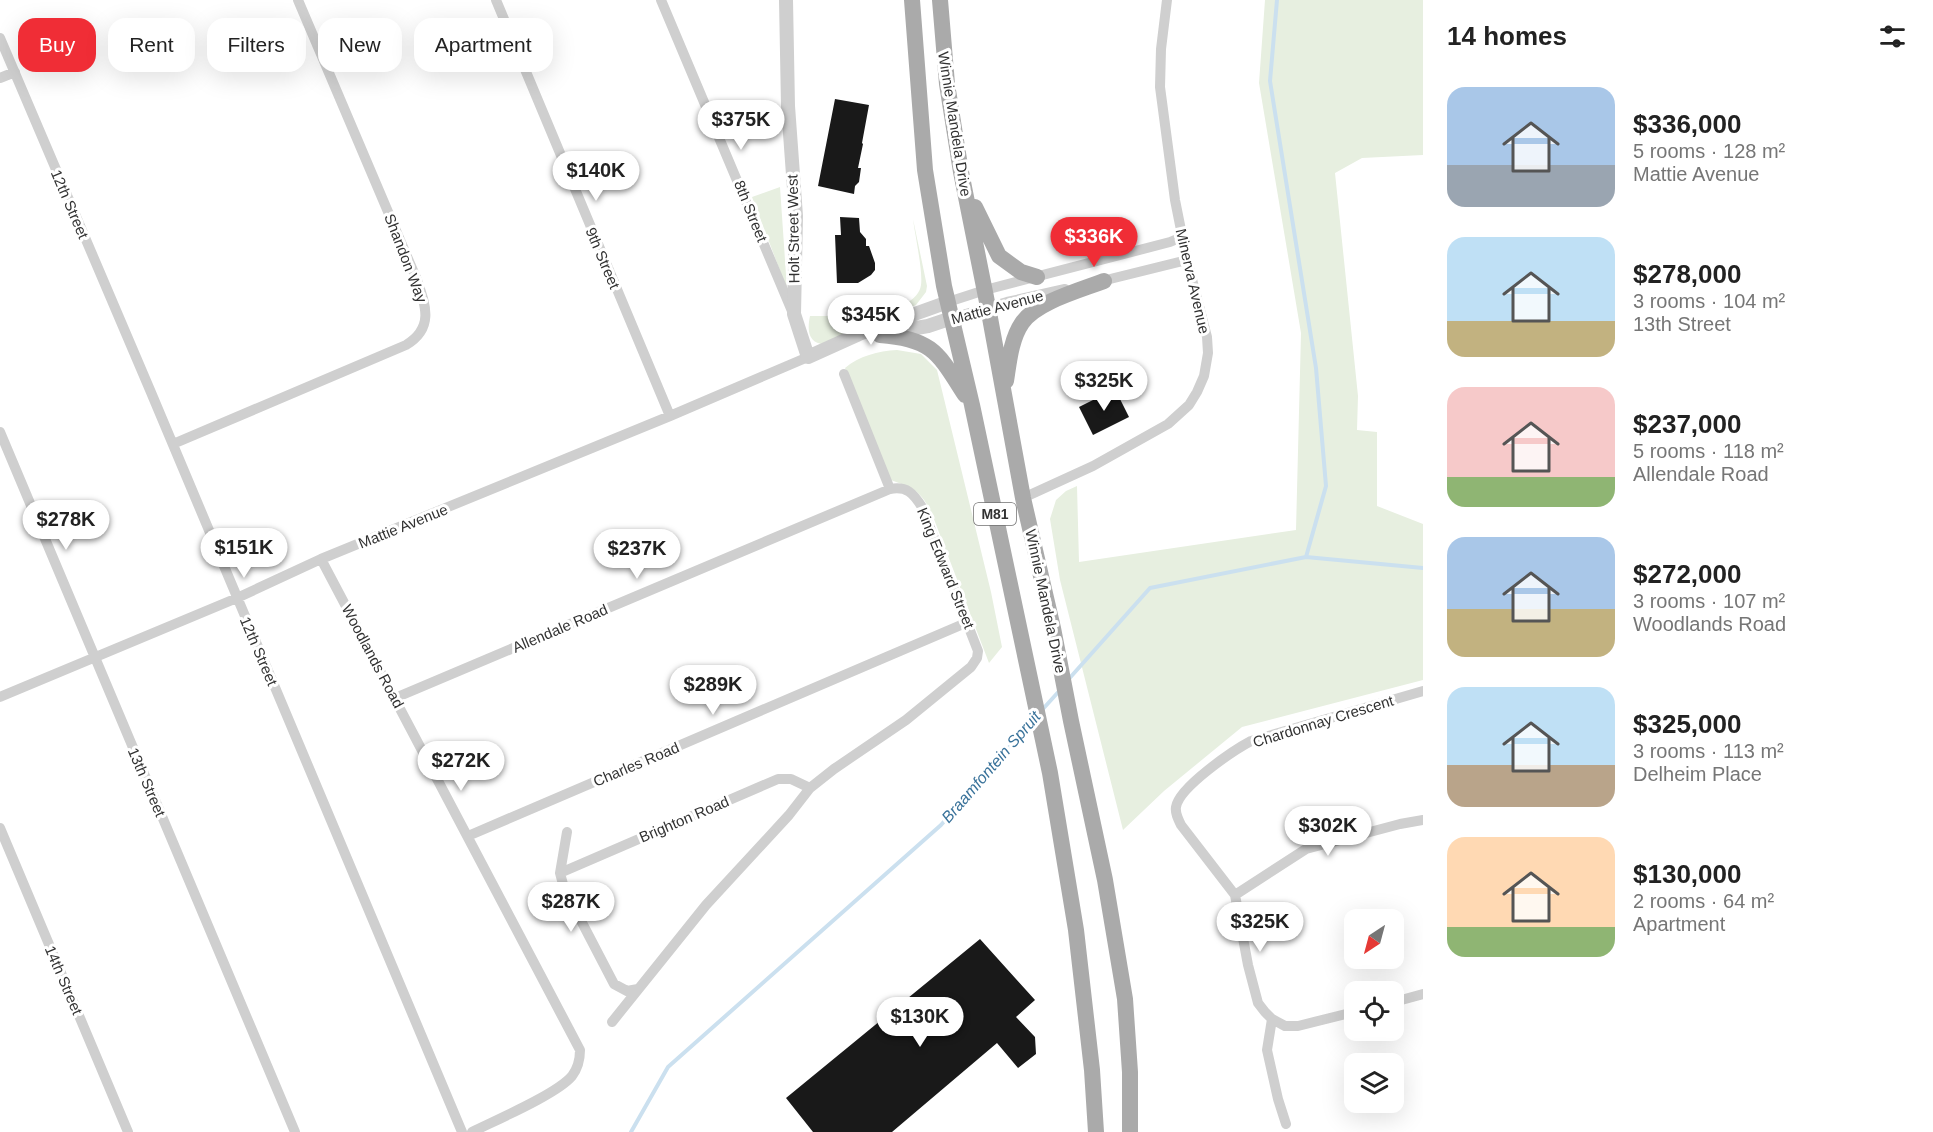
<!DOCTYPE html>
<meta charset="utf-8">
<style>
:root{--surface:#fff;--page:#f6f6f6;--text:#222;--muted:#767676;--accent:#f02d36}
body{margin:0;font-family:Arial,sans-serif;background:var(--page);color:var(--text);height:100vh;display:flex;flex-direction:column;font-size:22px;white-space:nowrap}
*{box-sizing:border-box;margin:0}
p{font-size:20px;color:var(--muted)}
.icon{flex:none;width:33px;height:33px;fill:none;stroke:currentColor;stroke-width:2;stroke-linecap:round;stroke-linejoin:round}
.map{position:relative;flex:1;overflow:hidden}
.sheet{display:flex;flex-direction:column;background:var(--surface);width:510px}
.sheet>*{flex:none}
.top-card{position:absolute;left:18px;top:18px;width:570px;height:54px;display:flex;gap:12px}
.needle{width:39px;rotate:216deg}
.tools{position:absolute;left:1344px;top:909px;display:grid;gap:12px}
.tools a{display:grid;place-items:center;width:60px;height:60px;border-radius:12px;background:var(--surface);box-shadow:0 6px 24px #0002;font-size:30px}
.price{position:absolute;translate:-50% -51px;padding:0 14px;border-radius:21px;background:#fff;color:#222;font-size:20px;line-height:39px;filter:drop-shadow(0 2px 3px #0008)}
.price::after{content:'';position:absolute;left:50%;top:36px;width:18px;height:14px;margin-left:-9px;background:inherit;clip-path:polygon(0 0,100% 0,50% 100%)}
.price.selected{background:var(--accent);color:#fff}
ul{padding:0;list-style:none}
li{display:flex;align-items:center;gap:18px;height:150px;padding:0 24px}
li span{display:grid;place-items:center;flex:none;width:168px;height:120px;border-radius:18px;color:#555}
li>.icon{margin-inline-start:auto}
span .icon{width:72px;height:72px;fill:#fffc;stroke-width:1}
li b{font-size:26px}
h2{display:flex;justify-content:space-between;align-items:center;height:72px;padding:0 24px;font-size:26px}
.pill{padding:0 21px;border-radius:18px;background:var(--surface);box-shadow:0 6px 24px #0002;font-size:21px;line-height:54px}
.pill.selected{background:var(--accent);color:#fff}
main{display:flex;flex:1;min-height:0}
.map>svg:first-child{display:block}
.green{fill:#e7efe0}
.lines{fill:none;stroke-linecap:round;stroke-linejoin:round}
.stream{stroke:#cbe0ef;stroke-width:4}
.building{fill:#191919}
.minor{stroke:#cfcfcf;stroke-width:10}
.tertiary{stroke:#cfcfcf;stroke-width:14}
.primary{stroke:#aaa;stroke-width:16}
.labels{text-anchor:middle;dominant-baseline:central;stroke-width:6;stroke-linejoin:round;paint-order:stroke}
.shield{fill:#fff;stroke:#707070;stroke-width:1.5}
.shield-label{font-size:14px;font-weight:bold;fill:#323232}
.street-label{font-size:15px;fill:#323232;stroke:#fff}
.water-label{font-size:16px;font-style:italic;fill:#39729a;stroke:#fff}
</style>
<main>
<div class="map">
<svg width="1423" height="1132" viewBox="0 0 1423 1132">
<rect width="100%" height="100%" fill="#fff"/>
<path class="green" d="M 1265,0 L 1423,0 L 1423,155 L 1362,158 L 1335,173 L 1358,396 L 1357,430 L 1377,432 L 1377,506 L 1423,524 L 1423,680 L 1242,727 L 1164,791 L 1123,830 L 1060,580 L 1050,519 L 1056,500 L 1066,491 L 1077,486 L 1079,562 L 1296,530 L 1301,333 L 1259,83 Z
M 780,187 L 787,289 L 752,197 Z
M 913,219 L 927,286 L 926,292 L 916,305 L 825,344 C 808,344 807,330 810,316 C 836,316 916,318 921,285 C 923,271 915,235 913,219 Z
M 897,350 L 921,354 L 937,370 L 991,592 L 1002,647 L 989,663 L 932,514 C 920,489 913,488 888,479 L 845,368 C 859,356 878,351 897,350 Z"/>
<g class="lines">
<path class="stream" d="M 1277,0 L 1270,81 L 1316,368 L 1326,486 L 1306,557
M 1067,681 L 1150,588 L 1306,557 L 1423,568
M 1042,710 L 1061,689
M 631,1132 L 668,1067 L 941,825 L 1033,720"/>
</g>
<path class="building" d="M 835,99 L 869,105 L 862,143 L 863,144 L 858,168 L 861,168 L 859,182 L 855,186 L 854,194 L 818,186 Z
M 840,217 L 859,218 L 860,232 L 866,239 L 866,246 L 869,246 L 875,263 L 875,270 L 871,275 L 858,283 L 837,283 L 835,235 L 841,235 Z
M 1115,389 L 1129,417 L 1093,435 L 1079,407 Z
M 980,939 L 1035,1000 L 1016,1017 L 1035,1037 L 1036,1054 L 1018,1068 L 997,1043 L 892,1132 L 813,1132 L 786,1098 Z"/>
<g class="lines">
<path class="minor" d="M 496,0 L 670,416
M 661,0 L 792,311
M 0,38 L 150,390 L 462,1132
M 0,78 L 15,72
M 1098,282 L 1187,260
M 948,302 L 985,290 L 1170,242 L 1182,237
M 952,318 L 1007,302 L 1065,289
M 844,374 L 890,489
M 0,432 L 295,1132
M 173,444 L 406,345 C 434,328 426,306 417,280 L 298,0
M 1023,498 L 1093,466 L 1168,424 L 1189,405 L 1197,392 L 1204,376 L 1208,353 L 1207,337 L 1187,260 L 1175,200 L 1160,87 L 1161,49 L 1167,0
M 321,559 L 580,1050 C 580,1060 578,1068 572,1076 C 557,1094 496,1120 472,1132
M 0,697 L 237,598 L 321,559 L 670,416 L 808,357
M 395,698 L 890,489 C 907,486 913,493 922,507 L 978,651 L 977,658 L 971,667 L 906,720 L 834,769 L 810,788 L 789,815 L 706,905 L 612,1022
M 0,828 L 128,1132
M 567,832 L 560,873 L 564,888 L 614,984 L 627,991 L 638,989
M 468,836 L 968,622
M 560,873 L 778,779 L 791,779 L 810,788
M 1235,895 L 1306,849 L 1400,824 L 1423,820
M 1394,1002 L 1423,994
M 1354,1012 L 1298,1026 L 1285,1026 L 1272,1019 L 1265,1012 L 1258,1003 L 1248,965 L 1235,895 L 1181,825 C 1178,819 1175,813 1176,807 C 1179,787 1234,750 1251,741 L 1423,691
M 1272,1019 L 1267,1050 L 1278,1099 L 1286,1124"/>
<path class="tertiary" d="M 786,0 L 788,106 L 796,216 L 794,314 L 808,357
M 887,333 L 928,326 L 952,318
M 808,357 L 859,334 L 948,302"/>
<path class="primary" d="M 912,0 L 925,170 L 944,286 L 972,405 L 1050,773 L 1076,930 L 1092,1070 L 1096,1132
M 940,0 L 947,84 L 961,172 L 988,307 L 1023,498 L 1053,628 L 1071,721 L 1105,880 L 1125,999 L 1130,1072 L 1130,1132
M 975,207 L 999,256 L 1021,272 L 1037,277
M 880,335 C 933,339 938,353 965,395
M 1006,381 C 1009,362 1011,339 1022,323 C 1036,302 1081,290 1104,281"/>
</g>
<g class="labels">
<rect class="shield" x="974" y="503" width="42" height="22" rx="4.5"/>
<g class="shield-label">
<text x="995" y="514">M81</text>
</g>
<g class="street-label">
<text transform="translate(955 124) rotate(81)">Winnie Mandela Drive</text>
<text transform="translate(70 204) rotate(67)">12th Street</text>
<text transform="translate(751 211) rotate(68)">8th Street</text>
<text transform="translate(793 229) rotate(-91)">Holt Street West</text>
<text transform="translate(406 258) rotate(69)">Shandon Way</text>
<text transform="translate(603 258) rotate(67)">9th Street</text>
<text transform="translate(1193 281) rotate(77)">Minerva Avenue</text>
<text transform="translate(997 307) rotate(-15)">Mattie Avenue</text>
<text transform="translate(403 526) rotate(-22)">Mattie Avenue</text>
<text transform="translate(946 568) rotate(68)">King Edward Street</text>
<text transform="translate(1046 601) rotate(78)">Winnie Mandela Drive</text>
<text transform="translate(560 628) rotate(-23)">Allendale Road</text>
<text transform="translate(259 651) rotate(67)">12th Street</text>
<text transform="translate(373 656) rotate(62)">Woodlands Road</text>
<text transform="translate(1323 721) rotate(-17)">Chardonnay Crescent</text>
<text transform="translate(636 764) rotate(-23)">Charles Road</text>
<text transform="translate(147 782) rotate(67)">13th Street</text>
<text transform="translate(684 819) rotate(-23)">Brighton Road</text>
<text transform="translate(64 980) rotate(67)">14th Street</text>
</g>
<g class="water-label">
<text transform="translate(991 767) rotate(-49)">Braamfontein Spruit</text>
</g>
</g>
</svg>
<div class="tools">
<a><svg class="needle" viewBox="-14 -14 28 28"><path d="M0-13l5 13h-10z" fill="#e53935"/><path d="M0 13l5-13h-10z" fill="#767676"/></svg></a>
<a><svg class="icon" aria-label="locate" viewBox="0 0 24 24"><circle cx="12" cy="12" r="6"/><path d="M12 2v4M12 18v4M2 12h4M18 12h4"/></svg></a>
<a><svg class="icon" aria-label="layers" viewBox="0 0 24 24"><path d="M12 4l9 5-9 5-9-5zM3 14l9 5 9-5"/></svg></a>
</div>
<b class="price" style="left:741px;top:151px">$375K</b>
<b class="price" style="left:596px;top:202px">$140K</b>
<b class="price selected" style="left:1094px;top:268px">$336K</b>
<b class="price" style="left:871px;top:346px">$345K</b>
<b class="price" style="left:1104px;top:412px">$325K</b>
<b class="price" style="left:66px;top:551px">$278K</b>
<b class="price" style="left:244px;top:579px">$151K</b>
<b class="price" style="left:637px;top:580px">$237K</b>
<b class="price" style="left:713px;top:716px">$289K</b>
<b class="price" style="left:461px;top:792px">$272K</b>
<b class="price" style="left:1328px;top:857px">$302K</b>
<b class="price" style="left:571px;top:933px">$287K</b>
<b class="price" style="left:1260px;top:953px">$325K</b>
<b class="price" style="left:920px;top:1048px">$130K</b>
<div class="top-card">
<a class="pill selected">Buy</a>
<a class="pill">Rent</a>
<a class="pill">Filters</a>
<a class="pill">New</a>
<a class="pill">Apartment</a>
</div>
</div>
<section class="sheet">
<h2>14 homes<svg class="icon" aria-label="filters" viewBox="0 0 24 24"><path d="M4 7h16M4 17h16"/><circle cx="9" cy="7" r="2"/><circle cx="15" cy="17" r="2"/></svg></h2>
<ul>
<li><span style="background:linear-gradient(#a9c7e8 65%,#9aa5b1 0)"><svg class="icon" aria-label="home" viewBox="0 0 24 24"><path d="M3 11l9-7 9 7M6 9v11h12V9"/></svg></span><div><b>$336,000</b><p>5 rooms · 128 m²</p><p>Mattie Avenue</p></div></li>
<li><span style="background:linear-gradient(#bfe0f5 70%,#c2b280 0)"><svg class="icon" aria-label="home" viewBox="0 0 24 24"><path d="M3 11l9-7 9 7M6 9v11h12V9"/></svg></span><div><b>$278,000</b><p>3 rooms · 104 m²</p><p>13th Street</p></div></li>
<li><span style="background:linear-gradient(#f6c9c9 75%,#8fb573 0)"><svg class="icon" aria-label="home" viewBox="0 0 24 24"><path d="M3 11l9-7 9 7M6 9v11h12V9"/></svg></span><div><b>$237,000</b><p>5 rooms · 118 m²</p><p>Allendale Road</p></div></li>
<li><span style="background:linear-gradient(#a9c7e8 60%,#c2b280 0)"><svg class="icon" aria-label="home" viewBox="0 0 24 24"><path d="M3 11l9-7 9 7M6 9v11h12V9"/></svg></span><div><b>$272,000</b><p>3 rooms · 107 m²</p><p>Woodlands Road</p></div></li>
<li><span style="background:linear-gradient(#bfe0f5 65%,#b9a48a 0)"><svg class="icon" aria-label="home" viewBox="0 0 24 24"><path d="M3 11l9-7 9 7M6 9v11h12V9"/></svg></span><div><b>$325,000</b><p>3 rooms · 113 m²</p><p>Delheim Place</p></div></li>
<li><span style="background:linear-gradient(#ffd9b3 75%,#8fb573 0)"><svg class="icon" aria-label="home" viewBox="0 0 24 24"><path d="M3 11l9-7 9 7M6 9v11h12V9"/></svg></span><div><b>$130,000</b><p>2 rooms · 64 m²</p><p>Apartment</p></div></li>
</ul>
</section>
</main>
